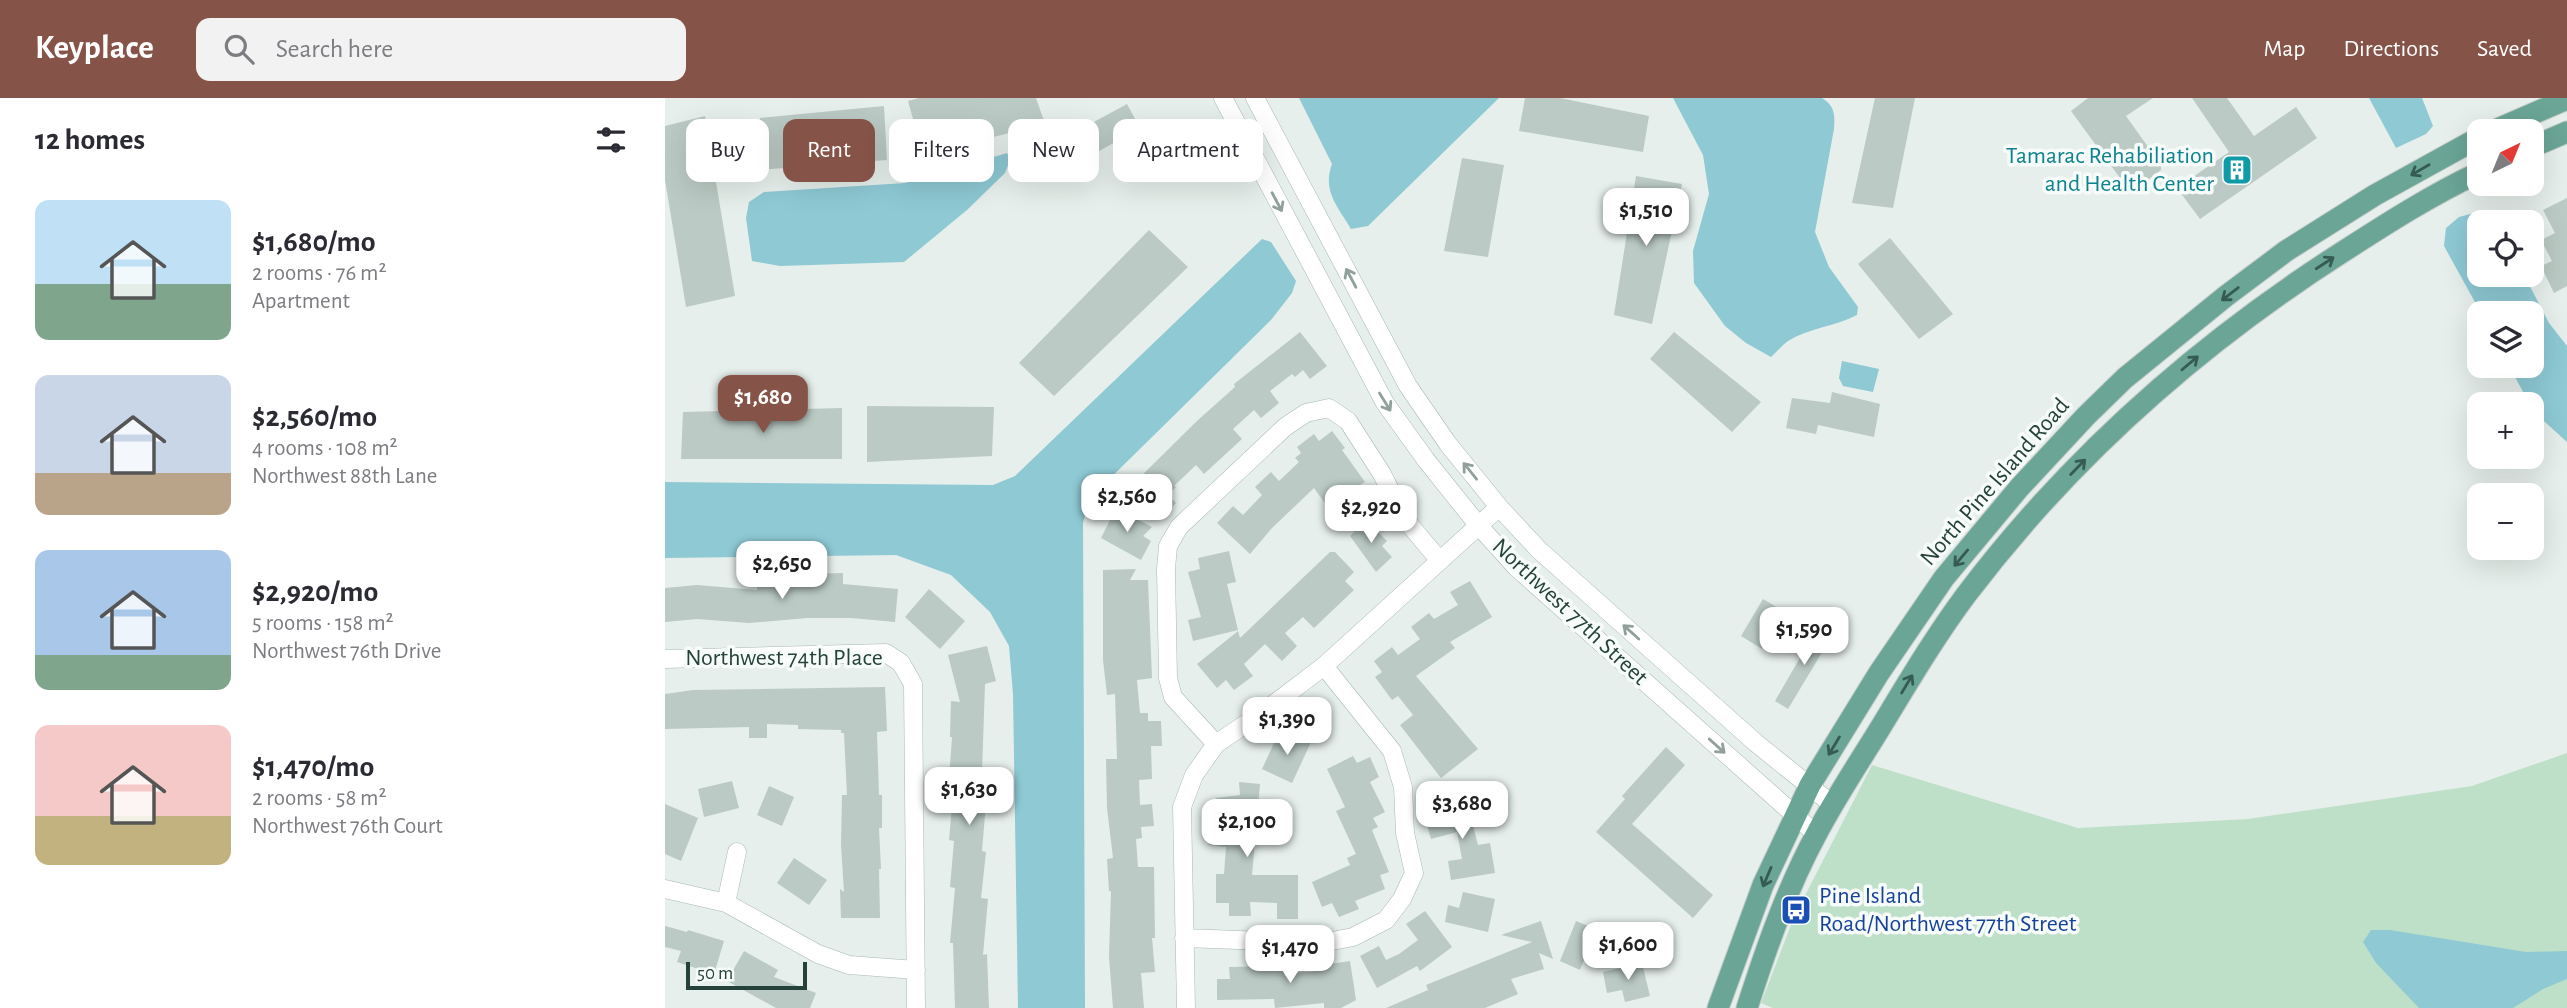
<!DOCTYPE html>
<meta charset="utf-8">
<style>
:root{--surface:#fff;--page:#f2f2f3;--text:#2b2b33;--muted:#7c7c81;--accent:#855347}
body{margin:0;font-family:"Alegreya Sans",sans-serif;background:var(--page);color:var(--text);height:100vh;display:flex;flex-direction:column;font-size:26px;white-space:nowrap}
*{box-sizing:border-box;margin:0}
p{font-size:23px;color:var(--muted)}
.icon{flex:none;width:38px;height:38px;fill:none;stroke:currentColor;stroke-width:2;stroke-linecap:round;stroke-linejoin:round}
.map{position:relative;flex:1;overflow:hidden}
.sheet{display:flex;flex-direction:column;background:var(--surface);width:665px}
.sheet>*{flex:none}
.hud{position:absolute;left:21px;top:21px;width:665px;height:63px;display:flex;gap:14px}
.needle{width:46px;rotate:43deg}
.controls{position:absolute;left:1802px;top:21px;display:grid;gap:14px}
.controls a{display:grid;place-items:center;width:77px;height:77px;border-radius:14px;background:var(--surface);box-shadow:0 7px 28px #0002;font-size:35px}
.scale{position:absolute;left:21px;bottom:18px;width:121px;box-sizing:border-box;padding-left:7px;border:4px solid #24423a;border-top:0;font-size:19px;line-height:24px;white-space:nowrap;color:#24423a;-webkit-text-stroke:5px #f7fbf9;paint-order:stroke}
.price{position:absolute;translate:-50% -60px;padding:0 16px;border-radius:14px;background:#fff;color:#222;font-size:23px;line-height:46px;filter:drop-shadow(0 2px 4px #0008)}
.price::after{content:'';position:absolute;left:50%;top:42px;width:21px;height:16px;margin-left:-10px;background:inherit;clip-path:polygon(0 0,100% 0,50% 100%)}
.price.on{background:var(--accent);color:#fff}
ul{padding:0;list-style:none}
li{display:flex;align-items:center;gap:21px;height:175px;padding:0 35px}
li span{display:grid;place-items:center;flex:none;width:196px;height:140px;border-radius:14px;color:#555}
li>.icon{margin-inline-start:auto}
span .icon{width:84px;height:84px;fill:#fffc;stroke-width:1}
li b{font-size:30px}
h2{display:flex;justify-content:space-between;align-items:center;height:84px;padding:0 35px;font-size:30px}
.pill{padding:0 24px;border-radius:14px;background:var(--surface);box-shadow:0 7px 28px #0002;font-size:24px;line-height:63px}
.pill.on{background:var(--accent);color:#fff}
header{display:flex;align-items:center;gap:42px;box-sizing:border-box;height:98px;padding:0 35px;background:var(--accent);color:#fff}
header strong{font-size:33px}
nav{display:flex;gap:38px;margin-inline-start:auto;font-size:24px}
.search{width:490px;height:63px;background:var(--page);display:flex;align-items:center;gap:18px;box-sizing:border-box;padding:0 24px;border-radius:14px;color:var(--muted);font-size:26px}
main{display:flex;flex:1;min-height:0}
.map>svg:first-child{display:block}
.green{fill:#bfe0c8}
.water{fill:#8ec9d4}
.building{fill:#bbcac4}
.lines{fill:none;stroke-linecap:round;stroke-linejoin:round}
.minor-casing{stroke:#a8b8b2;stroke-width:19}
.major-casing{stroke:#c2cac8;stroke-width:23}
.minor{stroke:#fff;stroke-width:18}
.major{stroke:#6aa596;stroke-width:21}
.oneway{stroke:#365b51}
.oneway2{stroke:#92a09c}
.labels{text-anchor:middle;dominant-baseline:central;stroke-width:7;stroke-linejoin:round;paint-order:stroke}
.culture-label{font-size:24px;fill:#0d838f;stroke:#f7fbf9;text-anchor:end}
.street-label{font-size:24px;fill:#24423a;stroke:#f7fbf9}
.transit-label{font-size:24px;fill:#164399;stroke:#f7fbf9;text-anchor:start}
</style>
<header>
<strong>Keyplace</strong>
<div class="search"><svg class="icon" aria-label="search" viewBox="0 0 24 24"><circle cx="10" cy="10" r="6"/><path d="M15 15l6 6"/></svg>Search here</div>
<nav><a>Map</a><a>Directions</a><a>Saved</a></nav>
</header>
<main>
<section class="sheet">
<h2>12 homes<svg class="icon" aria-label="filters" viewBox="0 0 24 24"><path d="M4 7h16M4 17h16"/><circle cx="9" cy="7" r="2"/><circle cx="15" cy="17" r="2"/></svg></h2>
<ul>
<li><span style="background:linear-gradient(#bfe0f5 60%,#7fa58c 0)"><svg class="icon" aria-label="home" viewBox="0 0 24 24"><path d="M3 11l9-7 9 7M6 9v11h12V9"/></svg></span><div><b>$1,680/mo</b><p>2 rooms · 76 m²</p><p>Apartment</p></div></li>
<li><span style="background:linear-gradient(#c9d6e8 70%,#b9a48a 0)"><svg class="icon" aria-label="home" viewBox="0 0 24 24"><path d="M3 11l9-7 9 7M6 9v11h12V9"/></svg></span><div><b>$2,560/mo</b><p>4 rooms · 108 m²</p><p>Northwest 88th Lane</p></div></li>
<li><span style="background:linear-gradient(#a9c7e8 75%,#7fa58c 0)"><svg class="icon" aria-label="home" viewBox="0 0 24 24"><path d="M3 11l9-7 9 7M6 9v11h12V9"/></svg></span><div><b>$2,920/mo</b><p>5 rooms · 158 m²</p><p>Northwest 76th Drive</p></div></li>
<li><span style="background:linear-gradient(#f6c9c9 65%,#c2b280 0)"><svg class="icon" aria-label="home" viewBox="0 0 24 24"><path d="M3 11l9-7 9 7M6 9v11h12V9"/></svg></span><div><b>$1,470/mo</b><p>2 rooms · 58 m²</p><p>Northwest 76th Court</p></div></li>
</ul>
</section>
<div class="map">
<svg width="1902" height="910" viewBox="0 0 1902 910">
<rect width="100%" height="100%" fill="#e6efeb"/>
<path class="green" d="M 1902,655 L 1902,910 L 1108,910 L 1096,905 L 1129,819 L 1207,667 L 1413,730 L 1583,721 L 1807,688 Z"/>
<path class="water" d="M 634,0 L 834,0 L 703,128 L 686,131 C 673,109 657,93 667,66 Z
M 1008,0 L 1157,0 C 1170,8 1170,17 1169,31 L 1150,134 L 1164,169 L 1193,209 L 1192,217 C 1171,228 1144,230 1123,243 C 1117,247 1112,254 1106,259 L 1081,245 L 1060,228 L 1029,185 L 1028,153 L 1044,96 L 1038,57 Z
M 1704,0 L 1757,0 L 1768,28 L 1761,36 L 1731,50 Z
M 342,55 L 345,62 L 340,75 L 302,112 L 239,164 L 115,168 L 87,163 L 81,120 L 84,104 L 99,94 L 240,85 Z
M 1816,113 L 1829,119 L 1832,124 L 1815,124 L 1815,177 L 1859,177 L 1884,225 L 1902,248 L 1902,344 L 1869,314 L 1844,268 L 1867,268 L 1867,215 L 1816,215 L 1779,148 L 1781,130 L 1794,119 Z
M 597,141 L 606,144 L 631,183 L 627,195 L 606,222 L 424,401 L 418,425 L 420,910 L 353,910 L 348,596 L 344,548 L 325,514 L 286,477 L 231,457 L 0,460 L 0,384 L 328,387 L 350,378 Z
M 1177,263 L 1214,271 L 1208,294 L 1178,288 L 1174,280 Z
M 1706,832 L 1725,832 L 1861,854 L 1902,853 L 1902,881 L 1878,891 L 1848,910 L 1754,910 L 1711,865 L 1698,844 Z"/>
<path class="building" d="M 254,0 L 371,0 L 380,26 L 258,57 L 243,3 Z
M 860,0 L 895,0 L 984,18 L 978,54 L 854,33 Z
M 1210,0 L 1250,0 L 1228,110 L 1187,105 Z
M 1423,0 L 1488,0 L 1461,18 L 1496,67 L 1496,72 L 1466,95 L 1406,13 Z
M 1527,0 L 1562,0 L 1589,38 L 1631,9 L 1652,40 L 1535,121 L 1512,90 L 1564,54 Z
M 462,6 L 475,30 L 422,60 L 411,41 L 430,30 L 427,25 Z
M 219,8 L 222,62 L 93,72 L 95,20 Z
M 40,18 L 70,198 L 21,209 L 0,82 L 0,28 Z
M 797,60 L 839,67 L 823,159 L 779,153 Z
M 971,78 L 1017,86 L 987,226 L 949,217 Z
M 1902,100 L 1902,188 L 1889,195 L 1876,168 L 1887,163 L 1876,142 L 1890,135 L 1878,112 Z
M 484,132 L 523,169 L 389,298 L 354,265 Z
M 1225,140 L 1288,216 L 1254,241 L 1193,166 Z
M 635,234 L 662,268 L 645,281 L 638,272 L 630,279 L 627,276 L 605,293 L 614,305 L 596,320 L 589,312 L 568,331 L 577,341 L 539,376 L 531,367 L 509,388 L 511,389 L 503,397 L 511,405 L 495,421 L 464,390 L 533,322 L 570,289 L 569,286 Z
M 1009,234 L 1096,304 L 1067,334 L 985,261 Z
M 1167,294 L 1215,306 L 1209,339 L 1153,327 L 1151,336 L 1121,330 L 1127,300 L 1165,305 Z
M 202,308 L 329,309 L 327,358 L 202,364 Z
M 177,310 L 177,361 L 16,361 L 18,314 Z
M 667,333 L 680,350 L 677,352 L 700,384 L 690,390 L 697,399 L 670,419 L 649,390 L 607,430 L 585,456 L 552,425 L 568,408 L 578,417 L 597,397 L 590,389 L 606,374 L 614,383 L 634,364 L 630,360 L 636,355 L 632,349 L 649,336 L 654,343 Z
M 451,410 L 487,429 L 478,438 L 486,443 L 476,462 L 436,440 Z
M 701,422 L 722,443 L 717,448 L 727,459 L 711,474 L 685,438 Z
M 564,453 L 571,484 L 562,486 L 573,532 L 528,543 L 523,522 L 536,519 L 523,474 L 535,471 L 533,460 Z
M 665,454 L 670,454 L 689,474 L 680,483 L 689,492 L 649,530 L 638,519 L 620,535 L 632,548 L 617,563 L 600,546 L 579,566 L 588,578 L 569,592 L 561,582 L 552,590 L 532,566 L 573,533 L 575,540 Z
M 471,471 L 465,482 L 483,482 L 487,580 L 472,582 L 475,615 L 483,615 L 483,623 L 496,623 L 497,648 L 486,648 L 487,681 L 474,682 L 475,707 L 487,706 L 489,728 L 476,729 L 477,740 L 471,741 L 473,769 L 489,769 L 490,840 L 487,840 L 490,874 L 476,875 L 479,910 L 448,910 L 444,859 L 446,793 L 444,793 L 442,761 L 448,760 L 442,710 L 441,661 L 452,661 L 450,596 L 442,597 L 438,562 L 438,472 Z
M 178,475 L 178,486 L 233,491 L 230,524 L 186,520 L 142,520 L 84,525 L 32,521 L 0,524 L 0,490 L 32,487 L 92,492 L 92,484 L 141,481 L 141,476 Z
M 805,483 L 827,519 L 785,544 L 790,550 L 751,578 L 813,651 L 776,680 L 735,627 L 748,617 L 733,598 L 727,602 L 710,579 L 717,574 L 709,563 L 727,549 L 733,557 L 755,541 L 746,529 L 764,515 L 769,521 L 793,507 L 785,494 Z
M 264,491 L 300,523 L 275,551 L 240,519 Z
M 1098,501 L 1120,514 L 1097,551 L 1076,538 Z
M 1154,527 L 1168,536 L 1123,611 L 1110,603 Z
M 322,548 L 331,583 L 320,586 L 316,705 L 321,705 L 317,753 L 321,754 L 316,800 L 323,801 L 318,857 L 322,856 L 324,910 L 290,910 L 288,845 L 285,845 L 290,790 L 285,789 L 289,743 L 284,742 L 288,696 L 283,696 L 287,639 L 285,639 L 286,603 L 295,604 L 283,557 Z
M 220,589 L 222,633 L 212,634 L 214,697 L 217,697 L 217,730 L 214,730 L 216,771 L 214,771 L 215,820 L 176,820 L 175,791 L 179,794 L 176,747 L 177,697 L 182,697 L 179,635 L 176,635 L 176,632 L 133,631 L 133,627 L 102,626 L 102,640 L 84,640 L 84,629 L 0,631 L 0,596 L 28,592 Z
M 626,633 L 647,642 L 627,685 L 597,671 L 610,643 L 619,647 Z
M 1001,649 L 1020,667 L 967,726 L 1048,797 L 1028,820 L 931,734 L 960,701 L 957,698 Z
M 688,658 L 692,665 L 705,659 L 714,679 L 705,684 L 720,714 L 708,720 L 713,729 L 707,732 L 724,774 L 715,777 L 720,791 L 690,803 L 694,811 L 674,819 L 667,805 L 657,809 L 647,784 L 685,767 L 682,760 L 691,756 L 671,713 L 680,709 L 662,671 Z
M 67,683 L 74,710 L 39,719 L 33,691 Z
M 574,684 L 595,686 L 587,777 L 633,777 L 633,821 L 612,821 L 612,805 L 585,804 L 586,818 L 564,818 L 564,805 L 551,805 L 551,776 L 559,776 L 561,749 L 544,747 L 551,700 L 575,697 Z
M 104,688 L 129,699 L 117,728 L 92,717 Z
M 793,703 L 795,710 L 803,708 L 813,747 L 825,745 L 830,775 L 786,782 L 783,763 L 797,761 L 792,734 L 766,741 L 760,720 L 774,716 L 772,708 Z
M 0,706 L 33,720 L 16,763 L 0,756 Z
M 129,760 L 162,782 L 144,807 L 112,785 Z
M 798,794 L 830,801 L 823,834 L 780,824 L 783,807 L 794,810 Z
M 760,813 L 787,849 L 755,873 L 752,868 L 712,890 L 695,858 L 714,848 L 721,862 L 734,856 L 753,842 L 741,826 Z
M 876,823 L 888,861 L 874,855 L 879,871 L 846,881 L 853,896 L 820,910 L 721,910 L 763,892 L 761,887 L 867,844 L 836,837 Z
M 911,823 L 945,837 L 935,862 L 929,837 L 915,872 L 895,863 Z
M 0,828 L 22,834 L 23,832 L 59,843 L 49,876 L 12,864 L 16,853 L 0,849 Z
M 79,853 L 113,872 L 109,879 L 151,895 L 145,910 L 111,910 L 62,883 Z
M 627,863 L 628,875 L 654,873 L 653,868 L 685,863 L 691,902 L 676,910 L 659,910 L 659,905 L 610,910 L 609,901 L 552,902 L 552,881 L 565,881 L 564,869 L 606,868 L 606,865 Z
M 977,865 L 985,898 L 960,904 L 957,892 L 942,895 L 938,874 Z"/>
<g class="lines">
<g class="minor-casing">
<path id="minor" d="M 558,0 L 720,305 L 761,362 L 813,427 L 852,470 L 1151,736
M 590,0 L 743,288 L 783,346 L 834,409 L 874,452 L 1091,645 L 1168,707
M 0,561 L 221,555 L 236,565 L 248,586 L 251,910
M 551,646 L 508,599 L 503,580 L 501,471 L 503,448 L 514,429 L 620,329 L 641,315 L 664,310 L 683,323 L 717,376 L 739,420 L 775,463
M 0,791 L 61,805 L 153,856 L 184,867 L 251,872
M 61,805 L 72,754
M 519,840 L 657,845 L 688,839 L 721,822 L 737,801 L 749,775 L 740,735 L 738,689 L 727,653 L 659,568
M 521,910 L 517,709 L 529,677 L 551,646 L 601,612 L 659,568 L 834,409"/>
</g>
<g class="major-casing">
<path id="major" d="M 1828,33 L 1902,1
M 1867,49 L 1902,34
M 1053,910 L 1098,787 L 1145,687 L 1214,575 L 1279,480 L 1354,390 L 1421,318 L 1460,280 L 1561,198 L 1621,153 L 1710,97 L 1815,39
M 1082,910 C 1101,851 1122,790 1152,735 C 1171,699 1193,666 1214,632 C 1242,586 1269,540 1301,497 C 1404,361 1534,246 1676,155 C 1721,126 1766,97 1815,74"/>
</g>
<use href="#minor" class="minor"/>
<use href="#major" class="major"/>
</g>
<defs><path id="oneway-shaft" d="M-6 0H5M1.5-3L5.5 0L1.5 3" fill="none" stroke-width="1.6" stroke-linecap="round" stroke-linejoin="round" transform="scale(1.75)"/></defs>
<g class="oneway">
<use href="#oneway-shaft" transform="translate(1755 72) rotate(150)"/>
<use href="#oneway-shaft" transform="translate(1660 165) rotate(-33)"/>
<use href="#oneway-shaft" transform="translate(1565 196) rotate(142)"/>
<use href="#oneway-shaft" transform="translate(1525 265) rotate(-40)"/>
<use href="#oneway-shaft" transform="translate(1413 369) rotate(-46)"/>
<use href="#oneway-shaft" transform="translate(1296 460) rotate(130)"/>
<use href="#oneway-shaft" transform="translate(1242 586) rotate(-59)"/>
<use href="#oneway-shaft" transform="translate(1169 648) rotate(121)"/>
<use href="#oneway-shaft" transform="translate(1102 779) rotate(113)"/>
</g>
<g class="oneway2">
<use href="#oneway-shaft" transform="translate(612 104) rotate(62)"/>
<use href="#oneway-shaft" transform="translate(686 180) rotate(-118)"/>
<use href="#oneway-shaft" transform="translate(720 304) rotate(58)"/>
<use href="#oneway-shaft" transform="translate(805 373) rotate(-129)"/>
<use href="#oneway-shaft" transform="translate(966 534) rotate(-138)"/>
<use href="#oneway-shaft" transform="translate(1052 648) rotate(42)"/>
</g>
<defs>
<g id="building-square" transform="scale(1.575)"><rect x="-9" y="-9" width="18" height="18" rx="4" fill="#0f9aa8" stroke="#f7fbf9"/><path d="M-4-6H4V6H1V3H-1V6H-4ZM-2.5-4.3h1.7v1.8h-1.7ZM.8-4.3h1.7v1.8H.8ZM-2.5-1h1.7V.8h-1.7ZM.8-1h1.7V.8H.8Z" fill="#fff"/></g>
<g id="bus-square" transform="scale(1.575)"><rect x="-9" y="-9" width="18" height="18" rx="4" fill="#1a4fb4" stroke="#f7fbf9"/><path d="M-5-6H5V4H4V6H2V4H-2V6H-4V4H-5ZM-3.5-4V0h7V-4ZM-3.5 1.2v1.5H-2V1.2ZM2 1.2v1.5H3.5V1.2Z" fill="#fff"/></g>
</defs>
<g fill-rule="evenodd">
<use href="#building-square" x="1572" y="72"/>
<use href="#bus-square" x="1131" y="812"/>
</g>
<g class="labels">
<g class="culture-label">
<text x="1549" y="58">Tamarac Rehabiliation<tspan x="1549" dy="28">and Health Center</tspan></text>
</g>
<g class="street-label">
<text transform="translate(1330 384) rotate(-49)">North Pine Island Road</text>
<text transform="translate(905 514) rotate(43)">Northwest 77th Street</text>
<text x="119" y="560">Northwest 74th Place</text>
</g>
<g class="transit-label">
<text x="1154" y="798">Pine Island<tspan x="1154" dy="28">Road/Northwest 77th Street</tspan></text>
</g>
</g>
</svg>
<div class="controls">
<a><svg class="needle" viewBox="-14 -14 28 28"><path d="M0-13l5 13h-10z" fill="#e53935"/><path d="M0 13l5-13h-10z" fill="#7c7c81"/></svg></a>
<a><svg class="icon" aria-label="locate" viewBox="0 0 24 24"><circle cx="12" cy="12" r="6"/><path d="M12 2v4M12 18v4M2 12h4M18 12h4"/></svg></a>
<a><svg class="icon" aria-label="layers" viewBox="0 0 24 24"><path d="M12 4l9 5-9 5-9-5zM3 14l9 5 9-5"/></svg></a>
<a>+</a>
<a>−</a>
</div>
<div class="scale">50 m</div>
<b class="price" style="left:981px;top:150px">$1,510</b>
<b class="price on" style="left:98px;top:337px">$1,680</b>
<b class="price" style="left:462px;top:436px">$2,560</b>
<b class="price" style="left:706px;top:447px">$2,920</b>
<b class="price" style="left:117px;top:503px">$2,650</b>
<b class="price" style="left:1139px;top:569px">$1,590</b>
<b class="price" style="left:622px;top:659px">$1,390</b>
<b class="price" style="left:304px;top:729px">$1,630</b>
<b class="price" style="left:797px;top:743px">$3,680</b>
<b class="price" style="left:582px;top:761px">$2,100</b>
<b class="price" style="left:963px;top:884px">$1,600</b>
<b class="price" style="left:625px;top:887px">$1,470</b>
<div class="hud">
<a class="pill">Buy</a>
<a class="pill on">Rent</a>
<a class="pill">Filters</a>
<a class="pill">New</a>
<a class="pill">Apartment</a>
</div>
</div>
</main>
